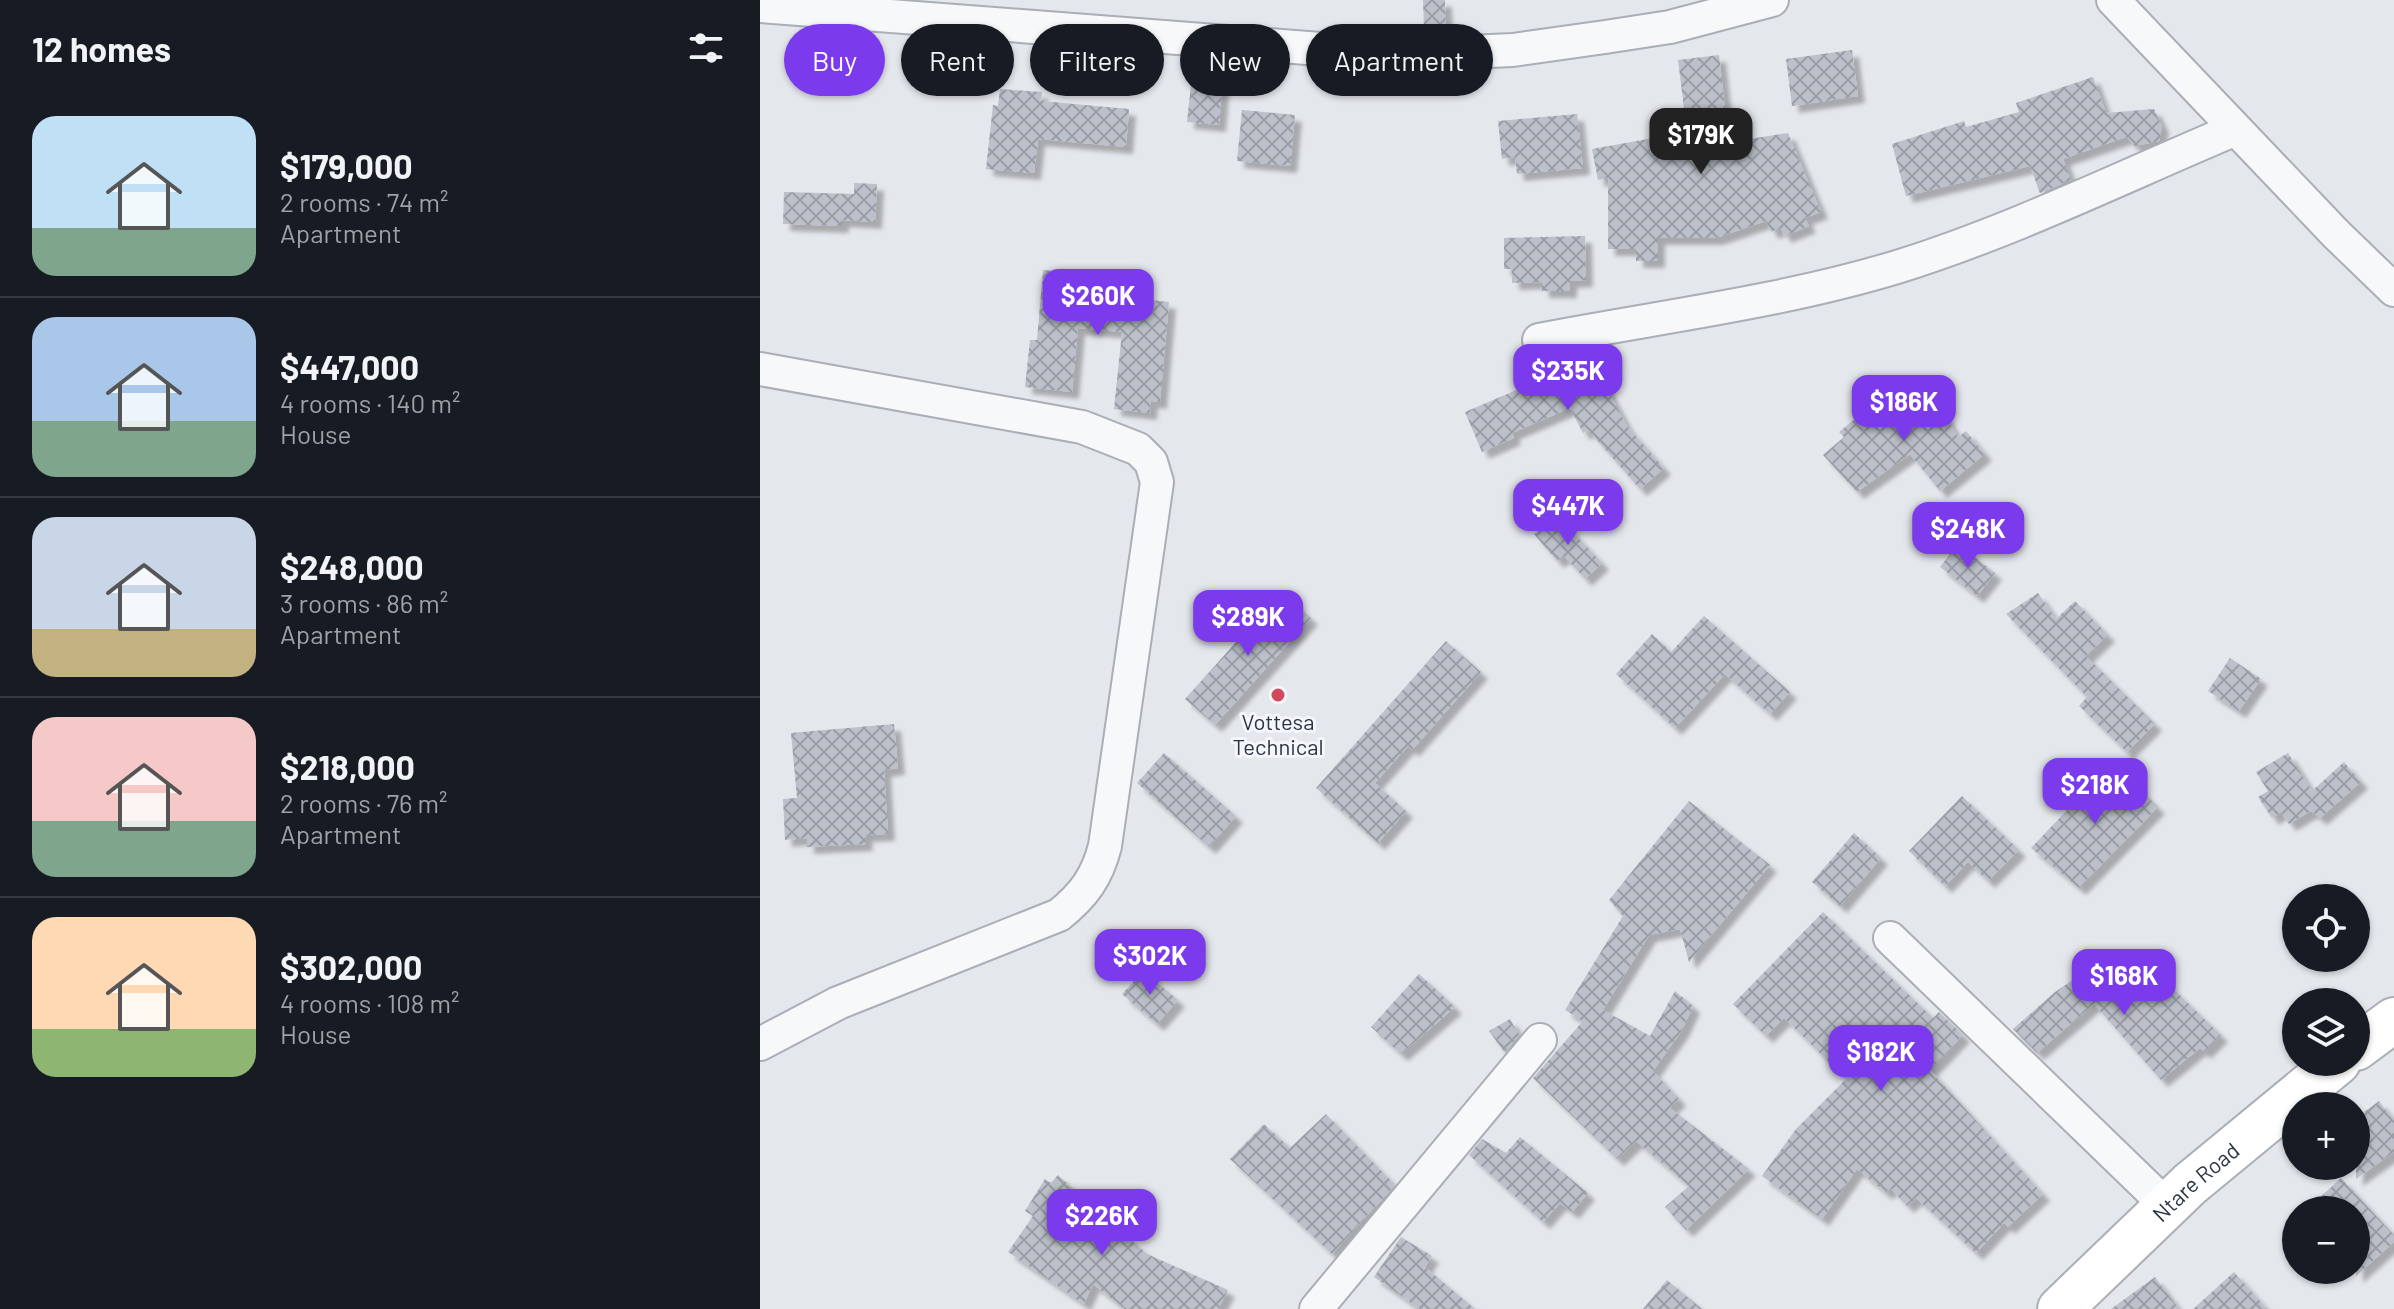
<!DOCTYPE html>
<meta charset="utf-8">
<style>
:root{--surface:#171b24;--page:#20242c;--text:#f1f3f6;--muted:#9ea1a6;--line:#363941;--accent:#7c3aed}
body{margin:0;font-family:Barlow,sans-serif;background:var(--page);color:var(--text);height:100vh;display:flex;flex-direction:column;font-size:30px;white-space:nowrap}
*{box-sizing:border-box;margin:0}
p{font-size:26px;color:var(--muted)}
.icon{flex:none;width:44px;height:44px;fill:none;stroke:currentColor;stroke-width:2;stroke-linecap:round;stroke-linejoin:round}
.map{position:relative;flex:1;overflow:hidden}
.side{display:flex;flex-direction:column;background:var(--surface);width:760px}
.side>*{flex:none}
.top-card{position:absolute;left:24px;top:24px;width:760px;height:72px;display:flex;gap:16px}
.tools{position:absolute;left:1522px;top:884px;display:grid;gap:16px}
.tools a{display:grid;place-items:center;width:88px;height:88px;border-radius:50%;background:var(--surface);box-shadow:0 2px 6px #0004;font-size:40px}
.price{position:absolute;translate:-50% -68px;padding:0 18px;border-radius:16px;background:var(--accent);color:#fff;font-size:26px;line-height:52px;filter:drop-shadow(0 2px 4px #0008)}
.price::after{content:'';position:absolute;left:50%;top:48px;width:24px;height:18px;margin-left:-12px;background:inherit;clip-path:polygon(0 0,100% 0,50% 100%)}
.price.selected{background:#222;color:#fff}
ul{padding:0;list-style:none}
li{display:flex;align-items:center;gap:24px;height:200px;padding:0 32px}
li+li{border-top:2px solid var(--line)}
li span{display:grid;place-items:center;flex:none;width:224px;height:160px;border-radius:24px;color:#555}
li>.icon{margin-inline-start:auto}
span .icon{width:96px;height:96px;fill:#fffc;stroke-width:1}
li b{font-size:34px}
h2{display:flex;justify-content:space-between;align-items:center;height:96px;padding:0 32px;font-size:34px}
.chip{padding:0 28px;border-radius:36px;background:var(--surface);box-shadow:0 2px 6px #0004;font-size:28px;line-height:72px}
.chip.selected{background:var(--accent);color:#fff}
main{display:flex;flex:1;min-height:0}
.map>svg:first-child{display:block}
.building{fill:url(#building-cross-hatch);filter:url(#shadow)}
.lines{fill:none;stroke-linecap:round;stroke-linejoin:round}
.street-casing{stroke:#a9aeb7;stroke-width:36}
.secondary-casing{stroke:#a9aeb7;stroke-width:48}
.street{stroke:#f7f8fa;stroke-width:32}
.secondary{stroke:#fff;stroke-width:44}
.poi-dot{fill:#d1495b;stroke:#f4f6f9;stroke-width:3}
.labels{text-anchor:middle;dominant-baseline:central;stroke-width:6;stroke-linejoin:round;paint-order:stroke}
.poi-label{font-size:22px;fill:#2b3445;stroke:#f4f6f9}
.street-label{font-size:22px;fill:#2b3445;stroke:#f4f6f9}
</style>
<main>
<section class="side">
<h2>12 homes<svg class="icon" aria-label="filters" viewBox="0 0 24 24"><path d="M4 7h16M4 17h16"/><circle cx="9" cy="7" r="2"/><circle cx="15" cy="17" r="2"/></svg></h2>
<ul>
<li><span style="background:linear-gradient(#bfe0f5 70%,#7fa58c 0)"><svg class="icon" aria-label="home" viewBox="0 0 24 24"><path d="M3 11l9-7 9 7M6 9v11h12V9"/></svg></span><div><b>$179,000</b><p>2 rooms · 74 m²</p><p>Apartment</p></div></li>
<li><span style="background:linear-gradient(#a9c7e8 65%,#7fa58c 0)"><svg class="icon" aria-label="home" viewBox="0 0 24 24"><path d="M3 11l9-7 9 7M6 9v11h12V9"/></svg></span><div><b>$447,000</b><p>4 rooms · 140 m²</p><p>House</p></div></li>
<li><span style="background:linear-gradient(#c9d6e8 70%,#c2b280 0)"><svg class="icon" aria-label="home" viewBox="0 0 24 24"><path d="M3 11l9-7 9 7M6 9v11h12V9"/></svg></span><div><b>$248,000</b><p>3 rooms · 86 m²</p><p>Apartment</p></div></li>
<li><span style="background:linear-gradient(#f6c9c9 65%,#7fa58c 0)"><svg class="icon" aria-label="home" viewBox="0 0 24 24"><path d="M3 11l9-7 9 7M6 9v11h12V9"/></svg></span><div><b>$218,000</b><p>2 rooms · 76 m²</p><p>Apartment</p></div></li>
<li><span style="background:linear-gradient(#ffd9b3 70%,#8fb573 0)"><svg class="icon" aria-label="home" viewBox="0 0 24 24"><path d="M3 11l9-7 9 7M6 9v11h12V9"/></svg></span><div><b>$302,000</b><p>4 rooms · 108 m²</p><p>House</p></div></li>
</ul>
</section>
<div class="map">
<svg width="1634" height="1309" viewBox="0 0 1634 1309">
<defs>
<pattern id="building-cross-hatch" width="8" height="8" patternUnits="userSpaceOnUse" patternTransform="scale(2)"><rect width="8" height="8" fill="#bbc0ca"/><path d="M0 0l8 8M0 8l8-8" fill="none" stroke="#989da6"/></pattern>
<filter id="shadow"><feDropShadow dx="7" dy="7" stdDeviation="2" flood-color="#0004"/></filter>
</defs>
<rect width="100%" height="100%" fill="#e4e7ec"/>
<path class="building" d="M 663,0 L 685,0 L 686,29 L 664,30 Z
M 1092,50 L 1098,96 L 1032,106 L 1026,59 Z
M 959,55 L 969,142 L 1028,133 L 1061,212 L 1045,218 L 1049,226 L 1024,236 L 1021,228 L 1011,232 L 1006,221 L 956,238 L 898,238 L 898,261 L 876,261 L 876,249 L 848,249 L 848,178 L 838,180 L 832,149 L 927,132 L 918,60 Z
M 432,75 L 463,77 L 459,125 L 427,122 Z
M 1333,77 L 1346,113 L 1394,109 L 1402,126 L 1399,141 L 1375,146 L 1366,137 L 1303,159 L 1311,180 L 1280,193 L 1270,166 L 1146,196 L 1132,144 L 1204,121 L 1206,127 L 1259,112 L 1256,103 Z
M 240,89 L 282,92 L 281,101 L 369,109 L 366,147 L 278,139 L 274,173 L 226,169 L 233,105 L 238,106 Z
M 482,110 L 535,115 L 530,166 L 477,161 Z
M 817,114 L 823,168 L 757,174 L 755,157 L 742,159 L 738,121 Z
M 94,183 L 117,184 L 115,222 L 82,220 L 82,226 L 23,224 L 24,192 L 94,194 Z
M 825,236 L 826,280 L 810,281 L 810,291 L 782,291 L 782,282 L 752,283 L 752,269 L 744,269 L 744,238 Z
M 283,270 L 350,276 L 348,296 L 409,302 L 400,402 L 391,401 L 390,413 L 354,409 L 362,332 L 318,328 L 312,392 L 265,387 L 270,340 L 277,340 Z
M 838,348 L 853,375 L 843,381 L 867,426 L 904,468 L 880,489 L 828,430 L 823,433 L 810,408 L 752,433 L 754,438 L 722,452 L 705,412 L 792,375 L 783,359 L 816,352 L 819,358 Z
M 1167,384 L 1198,437 L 1206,431 L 1225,454 L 1180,491 L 1150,454 L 1097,492 L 1063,455 L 1084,437 L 1079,432 L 1108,408 L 1114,414 Z
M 797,515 L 842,563 L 825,579 L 804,556 L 797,561 L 774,534 Z
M 1198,544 L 1235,573 L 1217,596 L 1180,567 Z
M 521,592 L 551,618 L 455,725 L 425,699 Z
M 1278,593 L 1296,619 L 1315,601 L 1348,635 L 1326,656 L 1395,724 L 1367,752 L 1319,706 L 1327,697 L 1246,614 Z
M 944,616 L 1030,692 L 1010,714 L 965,674 L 915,728 L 856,674 L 892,634 L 911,652 Z
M 686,641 L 721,672 L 652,750 L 648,746 L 615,783 L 646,811 L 618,843 L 556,788 Z
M 1470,658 L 1501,679 L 1479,711 L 1448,691 Z
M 134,724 L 138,768 L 124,770 L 128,834 L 105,835 L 106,844 L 47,847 L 47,838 L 25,840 L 23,799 L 37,798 L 31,733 Z
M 404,753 L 476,816 L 449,847 L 377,783 Z
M 1528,753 L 1552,791 L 1584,762 L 1601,782 L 1560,818 L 1551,811 L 1529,824 L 1521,812 L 1512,818 L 1498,797 L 1508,791 L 1496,772 Z
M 1352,763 L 1398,807 L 1319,888 L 1271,848 Z
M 1202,796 L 1259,850 L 1228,881 L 1208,862 L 1185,886 L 1149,851 Z
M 929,801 L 1010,865 L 929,962 L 920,929 L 889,935 L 843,1010 L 890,1036 L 915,991 L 933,1006 L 922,1030 L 893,1071 L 919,1099 L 910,1108 L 989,1169 L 926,1230 L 905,1207 L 929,1186 L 876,1141 L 857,1159 L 773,1078 L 823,1021 L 805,1010 L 863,916 L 849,900 Z
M 1094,833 L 1121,858 L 1080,906 L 1052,882 Z
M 1063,912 L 1173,1018 L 1179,1012 L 1203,1035 L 1170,1070 L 1283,1194 L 1248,1227 L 1244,1223 L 1216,1253 L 1156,1198 L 1147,1206 L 1130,1188 L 1126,1193 L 1097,1169 L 1062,1219 L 1002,1176 L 1036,1129 L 1086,1079 L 1024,1018 L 1006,1036 L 973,1004 Z
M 1349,955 L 1382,1002 L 1404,980 L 1461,1035 L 1444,1052 L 1440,1048 L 1401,1080 L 1334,1004 L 1277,1053 L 1253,1029 L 1295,992 Z
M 383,971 L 418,1000 L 397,1024 L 362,994 Z
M 659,974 L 695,1007 L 641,1054 L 611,1027 Z
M 750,1019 L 759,1035 L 745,1053 L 729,1031 Z
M 1619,1101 L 1634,1121 L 1634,1152 L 1596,1179 L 1596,1118 Z
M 566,1114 L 635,1185 L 572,1254 L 470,1159 L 504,1124 L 530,1148 Z
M 760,1137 L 828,1193 L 812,1212 L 800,1203 L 783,1222 L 709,1155 L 722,1139 L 746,1153 Z
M 298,1175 L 387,1254 L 468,1290 L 458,1309 L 365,1309 L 333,1284 L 324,1304 L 248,1252 L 273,1216 L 265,1211 L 285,1179 L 291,1183 Z
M 1581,1178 L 1634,1235 L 1634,1242 L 1596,1276 L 1596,1210 L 1546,1210 Z
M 641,1237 L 672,1256 L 665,1267 L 715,1309 L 660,1309 L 614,1277 Z
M 1474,1272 L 1507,1309 L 1433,1309 Z
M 1395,1277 L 1419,1309 L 1351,1309 Z
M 907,1280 L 942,1309 L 883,1309 Z"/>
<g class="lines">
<g class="street-casing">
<path id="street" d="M 1353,0 L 1576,234 L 1634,290
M 0,6 L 639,55 L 753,50 L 845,37 L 910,27 L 1012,0
M 779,340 C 898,317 1022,302 1137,267 C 1253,231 1364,176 1476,129
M 0,369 L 322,427 L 378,449 L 391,462 L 397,482 L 345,846 C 337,877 324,895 299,915 L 78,1003 L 0,1044
M 1130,938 L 1407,1206
M 556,1309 L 780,1040"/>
</g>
<g class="secondary-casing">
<g id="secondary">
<path d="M 1596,1048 L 1634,1020"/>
<path id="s1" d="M 1300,1309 L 1430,1184 L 1578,1062"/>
</g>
</g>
<use href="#street" class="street"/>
<use href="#secondary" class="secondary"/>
</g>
<circle class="poi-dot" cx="518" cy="695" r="8"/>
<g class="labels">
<g class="poi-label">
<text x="518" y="721">Vottesa<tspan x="518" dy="25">Technical</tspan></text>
</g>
<g class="street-label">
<text stroke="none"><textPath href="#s1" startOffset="186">Ntare Road</textPath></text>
</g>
</g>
</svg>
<div class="tools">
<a><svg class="icon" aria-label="locate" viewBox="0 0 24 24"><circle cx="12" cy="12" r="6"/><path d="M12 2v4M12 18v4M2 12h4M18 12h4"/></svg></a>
<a><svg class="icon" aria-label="layers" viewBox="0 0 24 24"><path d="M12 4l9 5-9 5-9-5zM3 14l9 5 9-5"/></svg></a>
<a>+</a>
<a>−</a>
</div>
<b class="price selected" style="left:941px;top:176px">$179K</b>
<b class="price" style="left:338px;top:337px">$260K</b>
<b class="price" style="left:808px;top:412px">$235K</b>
<b class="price" style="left:1144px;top:443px">$186K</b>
<b class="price" style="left:808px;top:547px">$447K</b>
<b class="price" style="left:1208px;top:570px">$248K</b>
<b class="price" style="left:488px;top:658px">$289K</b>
<b class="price" style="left:1335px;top:826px">$218K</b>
<b class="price" style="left:390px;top:997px">$302K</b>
<b class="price" style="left:1364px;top:1017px">$168K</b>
<b class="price" style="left:1121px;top:1093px">$182K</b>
<b class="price" style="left:342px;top:1257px">$226K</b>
<div class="top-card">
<a class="chip selected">Buy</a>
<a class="chip">Rent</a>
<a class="chip">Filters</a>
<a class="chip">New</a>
<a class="chip">Apartment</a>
</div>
</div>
</main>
